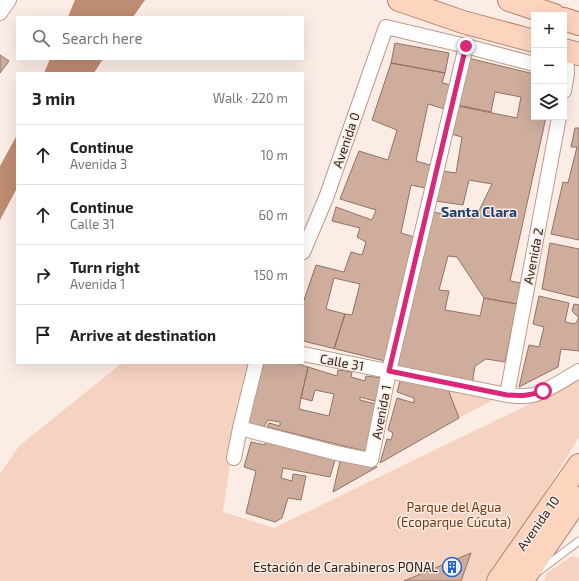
<!DOCTYPE html>
<html lang="en">
<head>
<meta charset="utf-8">
<style>
  :root { --surface:#fff; --page:#f2f2f2; --text:#222; --muted:#767676; --line:#e0e0e0 }
  body { margin:0; font-family:"Exo 2",sans-serif; background:var(--page); color:var(--text) }
  .controls { position:absolute; right:12px; top:12px; display:grid; overflow:hidden; border-radius:0px; box-shadow:0 4px 16px #0002 }
  .controls button { width:36px; height:36px; display:grid; place-items:center; padding:0; border:0; border-bottom:1px solid var(--line); background:var(--surface); color:var(--text); font:20px sans-serif }
  .stop { position:absolute; width:12px; height:12px; margin:-9px; border:3px solid #db2777; border-radius:50%; background:#fff }
  .stop.end { background:#db2777; border-color:#fff; box-shadow:0 1px 4px #0008 }
  .list { margin:0; padding:0; list-style:none }
  h2 { display:flex; justify-content:space-between; align-items:center; height:52px; margin:0; padding:0 16px; font-size:17px }
  h2 small { font-size:13px; font-weight:400; color:var(--muted) }
  .list li { display:grid; grid-template-columns:26px 1fr auto; gap:12px; align-items:center; box-sizing:border-box; height:60px; padding:0 16px; border-top:1px solid var(--line) }
  .list b { display:block; font-size:15px; white-space:nowrap }
  .list p { margin:0; font-size:13px; white-space:nowrap; color:var(--muted) }
  .list em { font-size:13px; font-style:normal; color:var(--muted) }
  .icon { flex:none; width:22px; height:22px; fill:none; stroke:currentColor; stroke-width:2; stroke-linecap:round; stroke-linejoin:round }
  .map { position:relative; flex:none; width:579px; height:581px; overflow:hidden }
  .search { position:absolute; background:var(--surface); box-shadow:0 4px 16px #0002; left:16px; top:16px; width:288px; height:44px; display:flex; align-items:center; gap:10px; box-sizing:border-box; padding:0 14px; border-radius:0px; color:var(--muted); font-size:15px }
  .panel { position:absolute; background:var(--surface); box-shadow:0 4px 16px #0002; left:16px; top:72px; width:288px; height:292px; border-radius:0px }
  .map>svg:first-child { display:block }
  .green { fill:#f6d3c1 }
  .water { fill:#be8c71 }
  .building { fill:#cead9c; stroke:#927363; fill-rule:evenodd }
  .lines { fill:none; stroke-linecap:round; stroke-linejoin:round }
  .service-casing { stroke:#bc9c8b; stroke-width:9 }
  .minor-casing { stroke:#bc9c8b; stroke-width:16 }
  .primary-casing { stroke:#b38268; stroke-width:24 }
  .service { stroke:#fff; stroke-width:7 }
  .minor { stroke:#fff; stroke-width:14 }
  .primary { stroke:#fdd4be; stroke-width:22 }
  .route { stroke:#db2777; stroke-width:5 }
  .labels { text-anchor:middle; dominant-baseline:central; stroke-width:3; stroke-linejoin:round; paint-order:stroke }
  .street-label { font-size:13px; fill:#2c1f19; stroke:#fbece5 }
  .park-label { font-size:13px; fill:#76370c; stroke:#fbece5 }
  .poi-label { font-size:13px; fill:#2c1f19; stroke:#fbece5; text-anchor:end }
  .neighbourhood-label { font-size:14px; font-weight:bold; fill:#1c3f74; stroke:#fbece5 }
</style>
</head>
<body>
<div class="map">
<svg width="579" height="581" viewBox="0 0 579 581">
  <rect width="100%" height="100%" fill="#fbece5"/>
  <!-- green -->
  <path class="green" d="M122 363H253L236 424 223 512 274 528 579 380V437L491 581H0V474L19 446Z
    M451 387 500 396 459 418 449 392Z
    M572 556 579 558V581H543L548 572Z"/>
  <!-- water -->
  <path class="water" d="M75 0H145L133 17H68Z
    M50 59H103L94 73H44Z
    M17 135V188L0 220V166Z"/>
  <!-- building -->
  <path class="building" d="M395 43 449 53 445 73 391 63Z
    M0 55 9 61 0 73Z
    M468 58 534 74V117H546L510 281 521 283 517 304 484 298 457 257 448 256 439 290 449 291 445 310 480 316 484 298 517 304 505 362 486 359 475 366 472 385 394 367 432 212 475 219 492 184 469 180 463 205 436 201 442 171 456 173 462 137 451 134 458 106 517 118 521 97 495 92 491 112 458 105Z
    M391 63 445 73 442 83 452 85 448 110 428 104 416 161 434 166 430 189 411 185 401 233 418 238 389 362 303 341V303L316 265 344 272 351 252 362 255 366 242 357 237 360 228 332 221 336 207 372 220 376 210 340 199 359 151 388 160 397 130 372 120ZM334 278 360 284 352 315 345 314 334 349 345 314 326 309Z
    M575 128H579V240L551 234 563 182 568 183 577 147H571Z
    M550 243 579 249V298L542 289Z
    M539 296 569 303 565 322 575 324 579 318 572 311 574 304 579 305V351L561 349 558 367 519 387 529 345 539 347 544 327 533 324Z
    M260 363H295L308 367 301 398 308 367 337 376 338 370 352 372 351 377 365 381 366 376 382 378 378 402 360 397V400L376 404 369 452 267 427 269 423 280 426V422L268 420 264 427 244 422ZM315 390 334 394 329 416 299 409 301 398 312 401Z
    M401 378 451 387 449 392 459 418 380 463 387 439 391 440 393 433 388 430 397 398 414 403V398L397 392Z
    M266 439 335 460 330 477 283 468 281 478 292 481 293 474 306 476 301 500 288 498 282 518 275 522 246 513 256 471 244 467 251 442 265 445Z
    M341 457 377 467 333 492Z
    M471 553 461 581H404Z"/>
  <g class="lines">
    <defs>
      <path id="service" d="M539 571 579 541"/>
      <path id="minor" d="M0 13 9 0
        M564 91 567 73 566 51
        M303 252 326 198 386 27 466 46 534 64
        M303 354 507 395C516 396 525 397 533 395 548 391 566 378 579 371
        M507 395 559 117
        M240 428 336 453 371 460 389 371 466 46
        M234 458 240 428 256 363"/>
      <path id="primary" d="M399 0 463 22 534 41
        M509 0 554 15
        M564 19 579 24
        M564 50 579 54
        M498 581 579 465
        M522 581 579 498"/>
    </defs>
    <!-- service casing -->
    <use href="#service" class="service-casing"/>
    <!-- minor casing -->
    <use href="#minor" class="minor-casing"/>
    <!-- primary casing -->
    <use href="#primary" class="primary-casing"/>
    <!-- service -->
    <use href="#service" class="service"/>
    <!-- minor -->
    <use href="#minor" class="minor"/>
    <!-- primary -->
    <use href="#primary" class="primary"/>
  </g>
  <g class="lines">
    <!-- route -->
    <path class="route" d="M466 46 389 371 507 395C521 396 530 396 543 391"/>
  </g>
  <!-- icons -->
  <defs>
    <symbol id="building-ring" viewBox="-11 -11 22 22"><circle r="9.5" fill="#fbece5" stroke="#1e67d2" stroke-width="1.5"/><path d="M-4-6H4V6H1V3H-1V6H-4ZM-2.5-4.3h1.7v1.8h-1.7ZM.8-4.3h1.7v1.8H.8ZM-2.5-1h1.7V.8h-1.7ZM.8-1h1.7V.8H.8Z" fill="#1e67d2"/></symbol>
  </defs>
  <g fill-rule="evenodd">
    <use href="#building-ring" x="441" y="556" width="22" height="22"/>
  </g>
  <g class="labels">
    <!-- street labels -->
    <g class="street-label">
      <text transform="translate(346 140) rotate(-71)">Avenida 0</text>
      <text transform="translate(533 256) rotate(-79)">Avenida 2</text>
      <text transform="translate(342 362) rotate(10)">Calle 31</text>
      <text transform="translate(381 412) rotate(-79)">Avenida 1</text>
      <text transform="translate(538 523) rotate(-55)">Avenida 10</text>
    </g>
    <!-- park labels -->
    <g class="park-label">
      <text x="454" y="507">Parque del Agua<tspan x="454" dy="15">(Ecoparque Cúcuta)</tspan></text>
    </g>
    <!-- poi labels -->
    <g class="poi-label">
      <text x="438" y="567">Estación de Carabineros PONAL</text>
    </g>
    <!-- neighbourhood labels -->
    <g class="neighbourhood-label">
      <text x="479" y="211">Santa Clara</text>
    </g>
  </g>
</svg>
<div class="controls">
<button>+</button>
<button>−</button>
<button><svg class="icon" aria-label="layers" viewBox="0 0 24 24"><path d="M12 4l9 5-9 5-9-5zM3 14l9 5 9-5"/></svg></button>
</div>
<div class="stop" style="left:543px;top:391px"></div>
<div class="stop end" style="left:466px;top:46px"></div>
<div class="search"><svg class="icon" aria-label="search" viewBox="0 0 24 24"><circle cx="10" cy="10" r="6"/><path d="M15 15l6 6"/></svg>Search here</div>
<section class="panel">
<h2>3 min<small>Walk · 220 m</small></h2>
<ul class="list">
<li><svg class="icon" aria-label="ahead" viewBox="0 0 24 24"><path d="M12 20V5M6 11l6-6 6 6"/></svg><div><b>Continue</b><p>Avenida 3</p></div><em>10 m</em></li>
<li><svg class="icon" aria-label="ahead" viewBox="0 0 24 24"><path d="M12 20V5M6 11l6-6 6 6"/></svg><div><b>Continue</b><p>Calle 31</p></div><em>60 m</em></li>
<li><svg class="icon" aria-label="right" viewBox="0 0 24 24"><path d="M7 20v-9h11M14 6l5 5-5 5"/></svg><div><b>Turn right</b><p>Avenida 1</p></div><em>150 m</em></li>
<li><svg class="icon" aria-label="arrive" viewBox="0 0 24 24"><path d="M6 21V4h12l-3 4 3 4H6"/></svg><div><b>Arrive at destination</b></div></li>
</ul>
</section>
</div>
</body>
</html>
